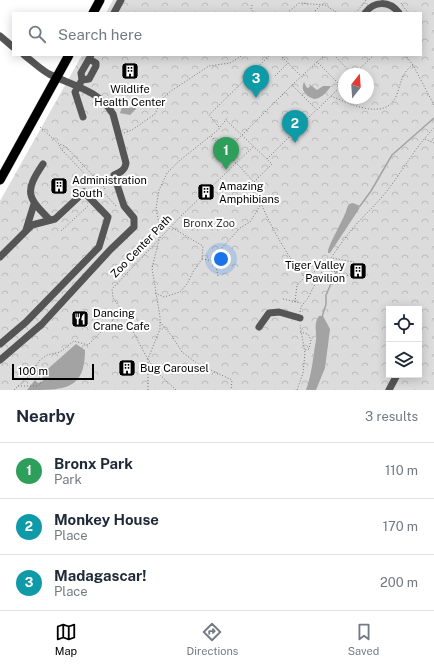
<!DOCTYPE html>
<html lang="en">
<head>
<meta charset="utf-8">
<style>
  :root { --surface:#fff; --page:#f2f2f3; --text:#1f2937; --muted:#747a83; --line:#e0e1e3; --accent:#000 }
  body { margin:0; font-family:"Public Sans",sans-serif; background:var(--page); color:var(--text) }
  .controls { position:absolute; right:12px; bottom:12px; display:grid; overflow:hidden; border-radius:0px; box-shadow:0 2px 10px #0003 }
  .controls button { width:36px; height:36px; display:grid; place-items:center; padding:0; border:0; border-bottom:1px solid var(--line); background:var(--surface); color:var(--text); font:20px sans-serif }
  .compass { position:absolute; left:338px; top:68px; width:36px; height:36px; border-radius:50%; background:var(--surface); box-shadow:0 2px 10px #0003; rotate:17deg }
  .scale { position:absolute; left:12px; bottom:10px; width:82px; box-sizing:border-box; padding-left:4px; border:2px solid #000; border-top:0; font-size:11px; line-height:14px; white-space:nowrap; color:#000; -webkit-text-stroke:3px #fff; paint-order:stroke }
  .you { position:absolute; left:221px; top:259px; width:14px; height:14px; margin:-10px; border:3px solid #fff; border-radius:50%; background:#1a73e8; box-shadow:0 0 0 6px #1a73e833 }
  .badge { display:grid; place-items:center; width:26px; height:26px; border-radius:50%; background:var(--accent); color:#fff; font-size:13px; font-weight:700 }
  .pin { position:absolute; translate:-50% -33px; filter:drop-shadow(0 1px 2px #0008) }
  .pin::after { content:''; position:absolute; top:21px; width:14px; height:12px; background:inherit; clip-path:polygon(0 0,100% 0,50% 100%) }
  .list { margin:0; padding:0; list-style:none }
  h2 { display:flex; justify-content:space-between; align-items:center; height:52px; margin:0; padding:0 16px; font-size:17px }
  h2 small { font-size:13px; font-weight:400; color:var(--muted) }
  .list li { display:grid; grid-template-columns:26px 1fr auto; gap:12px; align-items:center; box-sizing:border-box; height:56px; padding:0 16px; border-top:1px solid var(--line) }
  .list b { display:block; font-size:15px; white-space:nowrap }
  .list p { margin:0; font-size:13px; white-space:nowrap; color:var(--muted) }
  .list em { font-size:13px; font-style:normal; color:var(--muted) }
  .icon { flex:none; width:22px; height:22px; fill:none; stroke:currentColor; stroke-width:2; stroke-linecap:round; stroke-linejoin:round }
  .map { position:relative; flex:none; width:434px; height:390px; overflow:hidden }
  .search { position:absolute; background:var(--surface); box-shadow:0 2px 10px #0003; left:12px; right:12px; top:12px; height:44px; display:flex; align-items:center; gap:10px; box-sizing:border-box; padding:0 14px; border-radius:0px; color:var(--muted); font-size:15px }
  .sheet { height:220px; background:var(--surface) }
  nav { display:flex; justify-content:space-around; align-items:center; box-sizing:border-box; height:56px; border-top:1px solid var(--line); background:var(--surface); font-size:11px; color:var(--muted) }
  nav a { display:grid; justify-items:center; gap:2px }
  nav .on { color:var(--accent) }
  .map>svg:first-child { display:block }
  .park { fill:url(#park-crowns); fill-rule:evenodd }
  .water { fill:#a3a3a3 }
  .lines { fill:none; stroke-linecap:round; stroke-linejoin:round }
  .stream { stroke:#a3a3a3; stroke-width:1.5 }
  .major-casing { stroke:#dbdbdb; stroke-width:10 }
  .path { stroke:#777; stroke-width:1; stroke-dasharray:1 2; stroke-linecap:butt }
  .minor { stroke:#555; stroke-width:7 }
  .major { stroke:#000; stroke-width:9 }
  .labels { text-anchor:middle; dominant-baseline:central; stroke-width:4; stroke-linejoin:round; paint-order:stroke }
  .poi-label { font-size:11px; fill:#000; stroke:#fff; text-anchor:start }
  .park-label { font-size:11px; fill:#333; stroke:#fff }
  .street-label { font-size:11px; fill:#000; stroke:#fff }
</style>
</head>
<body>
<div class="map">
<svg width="434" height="390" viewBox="0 0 434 390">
  <defs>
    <pattern id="park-crowns" width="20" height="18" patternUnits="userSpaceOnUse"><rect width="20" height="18" fill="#dcdcdc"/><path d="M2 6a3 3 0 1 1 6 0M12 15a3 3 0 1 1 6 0" fill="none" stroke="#bbb"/></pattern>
  </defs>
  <rect width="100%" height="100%" fill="#fff"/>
  <!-- park -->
  <path class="park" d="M113 0H434V390H0V201L82 55H421V13H106ZM344 74H368V98H344ZM389 309H419V375H389Z"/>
  <!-- water -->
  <path class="water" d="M304 82 307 88 310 87 309 84 317 90 323 86H331C327 92 322 98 314 99 306 96 300 90 304 82Z
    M122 107 129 108 135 107 136 109 130 115 120 113Z
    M353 203 360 206 359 209 330 253H328C327 246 345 218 347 208L349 204Z
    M319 316H323L330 329 325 368 316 390H306C312 374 313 357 316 340 317 332 313 324 319 316Z
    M76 344 85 350C85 390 65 390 27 390L35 380 38 383 43 381 42 374Z"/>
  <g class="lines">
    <!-- stream -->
    <path class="stream" d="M360 206 371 191 392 155 434 118
      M322 317 326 304V295L339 266"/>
    <defs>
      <path id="major" d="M93 13 100 0
        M0 180 69 55"/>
    </defs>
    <!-- major casing -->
    <use href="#major" class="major-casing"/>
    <!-- path -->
    <path class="path" d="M401 3 408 13
      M252 5 251 9 254 13
      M287 13 299 3 325 5 338 13
      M313 13 321 5
      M356 13 366 0
      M189 55H210
      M280 55 301 76
      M325 55 317 62 341 86 344 83
      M334 55 352 74
      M405 55 413 65 434 105
      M317 62 292 85 317 110 341 86
      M354 74 374 55
      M275 76 288 63
      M331 96C348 103 387 123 397 94 401 83 402 72 413 65
      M40 127 59 144 65 146 105 188 98 196
      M219 127 209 115 270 55
      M124 133 132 130 155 114 162 99 171 91 209 66 230 63 243 55
      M211 136 254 182 272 164 226 120
      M425 139 434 143
      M59 145 61 149 101 191
      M225 152 292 85
      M267 159 316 110
      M254 183C261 210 286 256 305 277
      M103 192 117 207
      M61 231 88 206
      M202 259 214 261
      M325 270 338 272 344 277C350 276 355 270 356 264L354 262 332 258
      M218 276 215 261 220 250 240 228 250 222 261 204
      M155 293 164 297 180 292 187 284 194 270 202 259 203 246 171 227
      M283 299 301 303
      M295 302 297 285 305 277 327 265
      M300 312C301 303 307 302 310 294 321 271 337 248 353 228 364 215 376 205 386 192 403 171 415 147 434 128
      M160 322 172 336 182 352 198 364 232 380 231 390
      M300 332 308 334 311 340 309 349 305 350
      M18 386H38L41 383 36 365
      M14 390 29 376 40 360 47 355 60 352 74 341 88 345 122 311
      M148 390V359L160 329V317L152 268 159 240V223L156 209 159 190 167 173 179 161 218 130 228 117
      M176 390 155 370 146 356 121 309 113 298 112 289 180 217 254 146
      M297 390 303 373 305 353 300 325"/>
    <!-- minor -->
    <path class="minor" d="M114 13 121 0
      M365 13C374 1 389 0 399 13
      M0 36 13 47
      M82 80 81 73 89 59
      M83 117 75 92 82 80 89 79 96 66V63L89 59 91 55
      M43 164C24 192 27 197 50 220
      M26 230 34 204
      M0 257 32 225 55 219 84 192 108 217 99 247 26 322 0 344
      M259 327 269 313 279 312 300 318
      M0 360 42 324 110 250 134 227V218L124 206 114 175C121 172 125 170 126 163L113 114C99 90 71 85 49 74 40 69 32 61 24 55
      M389 390 397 375"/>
    <!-- major -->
    <use href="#major" class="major"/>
  </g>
  <!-- icons -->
  <defs>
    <symbol id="building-square" viewBox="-11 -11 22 22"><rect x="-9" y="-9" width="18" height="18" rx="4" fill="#000" stroke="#fff"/><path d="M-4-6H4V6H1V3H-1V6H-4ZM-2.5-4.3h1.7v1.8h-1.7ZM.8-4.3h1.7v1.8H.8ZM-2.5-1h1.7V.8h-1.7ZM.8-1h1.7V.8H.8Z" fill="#fff"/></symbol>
    <symbol id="restaurant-square" viewBox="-11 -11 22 22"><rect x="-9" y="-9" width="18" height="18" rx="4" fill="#000" stroke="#fff"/><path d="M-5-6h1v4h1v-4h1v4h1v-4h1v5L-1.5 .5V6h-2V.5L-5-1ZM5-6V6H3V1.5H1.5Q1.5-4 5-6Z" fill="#fff"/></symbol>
  </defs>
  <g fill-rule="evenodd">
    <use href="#building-square" x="120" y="61" width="20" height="20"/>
    <use href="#building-square" x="49" y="176" width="20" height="20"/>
    <use href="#building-square" x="196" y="182" width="20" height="20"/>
    <use href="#building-square" x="348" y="261" width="20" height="20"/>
    <use href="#restaurant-square" x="70" y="309" width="20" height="20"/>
    <use href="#building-square" x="117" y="358" width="20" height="20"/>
  </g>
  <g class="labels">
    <!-- poi labels -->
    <g class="poi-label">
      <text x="130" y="89" text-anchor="middle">Wildlife<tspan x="130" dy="13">Health Center</tspan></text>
      <text x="72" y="180">Administration<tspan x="72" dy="13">South</tspan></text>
      <text x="219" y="186">Amazing<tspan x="219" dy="13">Amphibians</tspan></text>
      <text x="345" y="265" text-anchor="end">Tiger Valley<tspan x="345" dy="13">Pavilion</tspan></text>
      <text x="93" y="313">Dancing<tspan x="93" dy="13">Crane Cafe</tspan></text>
      <text x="140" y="368">Bug Carousel</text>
    </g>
    <!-- park labels -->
    <g class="park-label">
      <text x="209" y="223">Bronx Zoo</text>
    </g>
    <!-- street labels -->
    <g class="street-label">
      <text transform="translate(141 246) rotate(-46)">Zoo Center Path</text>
    </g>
  </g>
</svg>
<div class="controls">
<button><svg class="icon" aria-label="locate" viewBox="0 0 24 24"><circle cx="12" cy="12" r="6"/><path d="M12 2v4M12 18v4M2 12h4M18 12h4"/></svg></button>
<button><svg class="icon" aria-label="layers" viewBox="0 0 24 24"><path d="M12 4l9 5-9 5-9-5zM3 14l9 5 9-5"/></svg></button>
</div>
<svg class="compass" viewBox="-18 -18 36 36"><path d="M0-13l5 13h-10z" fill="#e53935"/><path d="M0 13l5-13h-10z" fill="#747a83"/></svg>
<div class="scale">100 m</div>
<div class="you"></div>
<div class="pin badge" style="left:226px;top:170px;background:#2e9e5b">1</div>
<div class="pin badge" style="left:295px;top:143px;background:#0f9aa8">2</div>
<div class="pin badge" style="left:256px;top:98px;background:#0f9aa8">3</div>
<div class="search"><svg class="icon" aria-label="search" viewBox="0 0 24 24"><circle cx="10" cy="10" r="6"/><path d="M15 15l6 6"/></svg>Search here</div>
</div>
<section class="sheet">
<h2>Nearby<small>3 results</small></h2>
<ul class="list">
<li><span class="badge" style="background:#2e9e5b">1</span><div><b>Bronx Park</b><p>Park</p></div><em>110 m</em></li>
<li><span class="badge" style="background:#0f9aa8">2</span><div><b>Monkey House</b><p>Place</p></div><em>170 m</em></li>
<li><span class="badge" style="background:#0f9aa8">3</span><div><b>Madagascar!</b><p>Place</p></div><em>200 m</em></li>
</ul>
</section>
<nav>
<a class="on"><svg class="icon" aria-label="map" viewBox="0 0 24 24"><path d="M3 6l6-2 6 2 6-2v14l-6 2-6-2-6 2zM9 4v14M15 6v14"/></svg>Map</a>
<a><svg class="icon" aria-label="directions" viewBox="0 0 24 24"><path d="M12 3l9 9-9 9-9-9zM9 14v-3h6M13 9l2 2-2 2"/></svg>Directions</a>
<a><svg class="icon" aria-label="saved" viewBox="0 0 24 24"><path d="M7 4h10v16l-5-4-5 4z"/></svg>Saved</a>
</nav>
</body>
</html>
